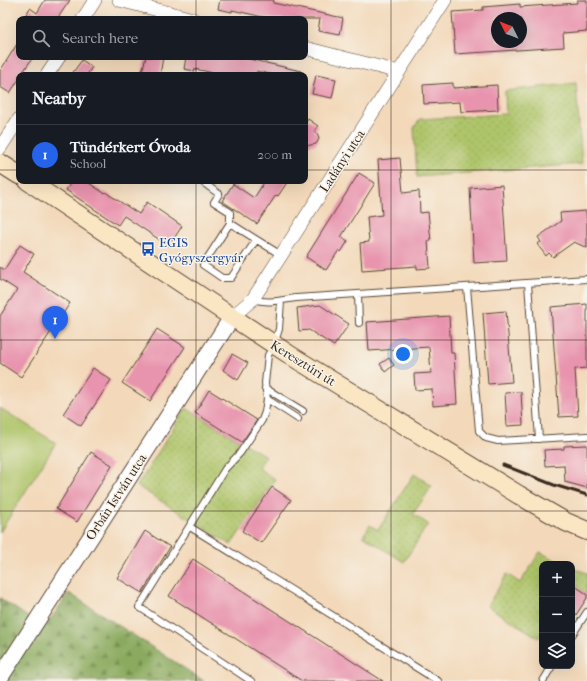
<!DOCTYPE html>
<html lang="en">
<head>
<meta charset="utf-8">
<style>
  :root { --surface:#171b24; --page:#20242c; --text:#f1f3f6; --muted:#9ea1a6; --line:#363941; --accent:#2563eb }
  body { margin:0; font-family:"IM FELL French Canon",serif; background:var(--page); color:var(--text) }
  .controls { position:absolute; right:12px; bottom:12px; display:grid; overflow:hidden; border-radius:8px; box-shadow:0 4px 16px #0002 }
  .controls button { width:36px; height:36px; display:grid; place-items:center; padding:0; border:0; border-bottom:1px solid var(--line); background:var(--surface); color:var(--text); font:20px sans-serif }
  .compass { position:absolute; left:491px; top:12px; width:36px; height:36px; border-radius:50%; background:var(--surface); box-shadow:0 4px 16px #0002; rotate:312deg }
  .you { position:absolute; left:403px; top:354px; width:14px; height:14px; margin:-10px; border:3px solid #fff; border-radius:50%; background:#1a73e8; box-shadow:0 0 0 6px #1a73e833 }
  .badge { display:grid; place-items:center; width:26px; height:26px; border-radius:50%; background:var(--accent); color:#fff; font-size:13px; font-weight:700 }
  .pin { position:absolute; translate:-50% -33px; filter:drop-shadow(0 1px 2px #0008) }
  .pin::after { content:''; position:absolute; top:21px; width:14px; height:12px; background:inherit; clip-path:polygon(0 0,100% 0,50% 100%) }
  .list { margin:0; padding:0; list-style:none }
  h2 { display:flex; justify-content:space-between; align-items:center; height:52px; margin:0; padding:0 16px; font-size:17px }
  h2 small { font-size:13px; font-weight:400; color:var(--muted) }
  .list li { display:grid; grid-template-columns:26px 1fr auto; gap:12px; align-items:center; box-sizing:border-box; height:60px; padding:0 16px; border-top:1px solid var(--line) }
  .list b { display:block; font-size:15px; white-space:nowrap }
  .list p { margin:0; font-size:13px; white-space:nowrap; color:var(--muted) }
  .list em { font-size:13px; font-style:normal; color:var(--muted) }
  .icon { flex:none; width:22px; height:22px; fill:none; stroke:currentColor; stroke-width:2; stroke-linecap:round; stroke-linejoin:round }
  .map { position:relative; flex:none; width:587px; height:681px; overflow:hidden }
  .search { position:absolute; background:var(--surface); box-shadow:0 4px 16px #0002; left:16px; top:16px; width:292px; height:44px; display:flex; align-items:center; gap:10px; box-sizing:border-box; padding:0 14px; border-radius:8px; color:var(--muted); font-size:15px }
  .panel { position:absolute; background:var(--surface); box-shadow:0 4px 16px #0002; left:16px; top:72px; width:292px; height:112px; border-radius:8px }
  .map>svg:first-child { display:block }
  .grass { fill:url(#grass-dots); stroke:#757844 }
  .forest { fill:url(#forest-firs); stroke:#636a3e }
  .garden { fill:#afc56a; stroke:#757844 }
  .building { fill:#e894ae; fill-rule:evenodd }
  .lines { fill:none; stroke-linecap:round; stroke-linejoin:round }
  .service-casing { stroke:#574435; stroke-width:8 }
  .minor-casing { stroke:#574435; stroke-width:14 }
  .tertiary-casing { stroke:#574435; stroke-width:18 }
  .secondary-casing { stroke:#574435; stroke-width:20 }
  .service { stroke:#fff; stroke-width:6 }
  .minor { stroke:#fff; stroke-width:13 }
  .tertiary { stroke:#fff; stroke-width:16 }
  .secondary { stroke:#fbe6c4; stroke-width:18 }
  .rail { stroke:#3b2a1e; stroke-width:3 }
  .grid { fill:none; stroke:#3b2a1e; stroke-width:1; stroke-opacity:0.55 }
  .labels { text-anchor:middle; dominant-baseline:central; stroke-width:3; stroke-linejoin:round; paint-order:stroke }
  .street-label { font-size:13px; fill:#3b2a1e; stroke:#f7f3e8 }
  .transit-label { font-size:13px; fill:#164399; stroke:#f7f3e8; text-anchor:start }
</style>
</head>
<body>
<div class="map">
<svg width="587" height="681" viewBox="0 0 587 681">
  <defs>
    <pattern id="grass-dots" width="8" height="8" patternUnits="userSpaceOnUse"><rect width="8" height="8" fill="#afc56a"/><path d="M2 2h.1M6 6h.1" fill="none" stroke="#97a95b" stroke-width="1.8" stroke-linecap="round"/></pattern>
    <pattern id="forest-firs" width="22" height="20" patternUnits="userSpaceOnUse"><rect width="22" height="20" fill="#8baa5e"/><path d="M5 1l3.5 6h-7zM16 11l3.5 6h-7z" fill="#738b4d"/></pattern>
  </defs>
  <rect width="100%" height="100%" fill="#f7f3e8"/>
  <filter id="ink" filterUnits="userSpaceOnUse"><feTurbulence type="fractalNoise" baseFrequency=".025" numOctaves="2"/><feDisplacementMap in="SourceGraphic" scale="8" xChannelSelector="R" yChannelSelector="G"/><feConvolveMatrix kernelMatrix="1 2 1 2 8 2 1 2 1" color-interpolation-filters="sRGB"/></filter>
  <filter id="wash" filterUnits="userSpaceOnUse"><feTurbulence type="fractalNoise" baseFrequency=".012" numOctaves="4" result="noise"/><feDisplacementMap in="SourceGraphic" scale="16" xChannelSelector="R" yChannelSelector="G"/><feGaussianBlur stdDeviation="0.9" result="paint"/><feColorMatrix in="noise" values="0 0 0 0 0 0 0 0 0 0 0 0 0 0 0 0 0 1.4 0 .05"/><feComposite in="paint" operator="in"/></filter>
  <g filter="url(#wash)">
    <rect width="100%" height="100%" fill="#f3d9ba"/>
    <!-- grass -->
    <path class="grass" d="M576 83 582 164 417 177 414 128 420 119 506 114 505 91Z
      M186 408 243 443 266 456 258 468 275 479 231 545 137 486Z
      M414 474 432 486 413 514 428 524 404 562 363 536 370 525 378 530Z
      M540 552 563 564H542V633L539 638 487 606 507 574 520 583Z
      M572 568 587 573V594L572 585Z"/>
    <!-- forest -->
    <path class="forest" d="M69 593 204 681H0V598L44 628Z"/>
    <!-- garden -->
    <path class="garden" d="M0 408 56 443 0 532Z"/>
    <g id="blocks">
      <!-- building -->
      <path class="building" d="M45 0H70L57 19H23L30 8 37 13Z
        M220 0H274L273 3 343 18 340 35 318 31 320 19H272L232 10V12L218 9Z
        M577 0H587V31L563 33 564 47 455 54 452 12 483 10V7L520 4V7L577 3ZM497 18H521V42H497Z
        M19 41V57H33L21 75H19V79L10 93 0 87V71Z
        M146 57H163L160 75H141Z
        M186 57H240L301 71V75H275L257 71 256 75H223L195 69V71L184 69Z
        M82 60 92 67 87 75H71Z
        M316 75 336 79 332 98 312 94Z
        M453 83V88L497 85 498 110 461 112 460 102 424 104 423 85Z
        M308 119 318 126 314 131 317 133 319 139 316 144 305 146V124Z
        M400 158 403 193 419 191 420 213 428 212 431 241H428L430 268 417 269V266L362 270 360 243 369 242 367 217 382 215 378 160Z
        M359 173 375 183 341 237 348 241 341 252 339 250 326 270 306 257Z
        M72 181H86L104 193 105 192 139 214 147 202 182 226 169 246 124 216 118 225 94 209 66 190Z
        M265 181H288L278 196 276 195 274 198 257 224 222 201 233 184 254 198Z
        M502 185 507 261 474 263 470 188Z
        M586 211 587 222V248L574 242 553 257 549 253 546 256 537 244 541 242 538 237 561 221 560 213Z
        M20 245 34 254 23 272 70 303 21 377 0 363V316L17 290 0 279V267L4 270Z
        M587 304V368L575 369 578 416 559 417 551 307Z
        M320 305 349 324 334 346 309 330 299 331 297 308Z
        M506 311 512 382 488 384 483 313Z
        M449 316 451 353H454L457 404 433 406 432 389 415 390 414 374 431 373 429 347 369 351 367 322Z
        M157 329 185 347 150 401 122 383Z
        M232 354 248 363 238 380 223 370Z
        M389 358 394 365 385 372 380 364Z
        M93 368 111 380 81 426 63 414Z
        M209 390 257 420 242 442 195 413Z
        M521 392 523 425 507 426 505 393Z
        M587 445V488L565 482 564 465 545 466 544 450 564 449V446Z
        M91 452 112 465 77 522 56 509Z
        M272 487 291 500 261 543 242 531Z
        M145 531 170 547 142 593 117 578Z
        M193 559 383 681H302L169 596Z
        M572 584 587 594V598L572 621Z"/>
    </g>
  </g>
  <g filter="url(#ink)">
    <use href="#blocks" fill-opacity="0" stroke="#574435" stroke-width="1"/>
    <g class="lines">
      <defs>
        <path id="service" d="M201 181 219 194 214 202 230 212V223
          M256 240 231 278H222L203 265 230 223 281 255
          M528 283 539 439
          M467 287 479 431 486 438 498 441 587 436
          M358 294 359 323
          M253 299C268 304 281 300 296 298L587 279
          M265 388 303 411
          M267 399 298 419
          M190 527 438 681
          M572 635 587 612
          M251 681 139 607 225 469 240 453 262 420 265 412 267 399 265 383 268 355 274 345 279 329 281 301
          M543 681 552 666"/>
        <path id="minor" d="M119 0 193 19
          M83 19 95 0
          M305 48 399 72
          M47 75 59 57
          M0 148 19 119
          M232 317 253 299 445 0"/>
        <path id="tertiary" d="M0 678 232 317"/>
        <path id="secondary" d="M0 163 19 175
          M28 181 223 311 293 357 519 495 566 522 587 531"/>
      </defs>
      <!-- service casing -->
      <use href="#service" class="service-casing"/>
      <!-- minor casing -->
      <use href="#minor" class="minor-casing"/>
      <!-- tertiary casing -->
      <use href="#tertiary" class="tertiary-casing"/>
      <!-- secondary casing -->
      <use href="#secondary" class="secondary-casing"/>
      <!-- service -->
      <use href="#service" class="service"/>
      <!-- minor -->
      <use href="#minor" class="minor"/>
      <!-- tertiary -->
      <use href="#tertiary" class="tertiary"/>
      <!-- secondary -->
      <use href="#secondary" class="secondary"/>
      <!-- rail -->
      <path class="rail" d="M503 465 554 485 587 495"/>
    </g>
  </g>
  <!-- grid -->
  <path class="grid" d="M196 0V19M391 0V681M196 57V75M0 170H19M305 170H587M196 181V681M0 340H587M0 511H587"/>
  <!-- icons -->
  <defs>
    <symbol id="bus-bare" viewBox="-9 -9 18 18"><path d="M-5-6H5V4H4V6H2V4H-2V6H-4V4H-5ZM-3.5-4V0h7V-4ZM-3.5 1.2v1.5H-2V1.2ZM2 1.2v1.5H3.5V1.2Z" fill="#1a4fb4" stroke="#f7f3e8" stroke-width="2.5" paint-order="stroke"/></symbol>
  </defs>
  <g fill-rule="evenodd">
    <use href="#bus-bare" x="138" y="239" width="20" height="20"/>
  </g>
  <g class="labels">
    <!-- street labels -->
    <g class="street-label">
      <text transform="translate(342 161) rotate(-57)">Ladányi utca</text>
      <text transform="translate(303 363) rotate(32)">Keresztúri út</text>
      <text transform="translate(116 497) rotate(-57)">Orbán István utca</text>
    </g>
    <!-- transit labels -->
    <g class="transit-label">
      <text x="159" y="242">EGIS<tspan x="159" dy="15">Gyógyszergyár</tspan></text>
    </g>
  </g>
</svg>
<div class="controls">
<button>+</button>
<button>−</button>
<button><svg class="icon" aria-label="layers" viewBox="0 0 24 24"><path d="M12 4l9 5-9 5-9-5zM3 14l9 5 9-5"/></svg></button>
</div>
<svg class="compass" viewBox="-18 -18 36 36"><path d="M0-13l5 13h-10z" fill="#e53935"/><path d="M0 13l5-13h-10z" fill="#9ea1a6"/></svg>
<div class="you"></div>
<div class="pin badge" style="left:55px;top:339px">1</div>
<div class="search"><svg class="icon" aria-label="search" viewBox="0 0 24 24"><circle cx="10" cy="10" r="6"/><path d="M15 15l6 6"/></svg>Search here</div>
<section class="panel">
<h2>Nearby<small></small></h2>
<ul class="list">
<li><span class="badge">1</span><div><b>Tündérkert Óvoda</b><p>School</p></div><em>200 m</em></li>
</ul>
</section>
</div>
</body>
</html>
